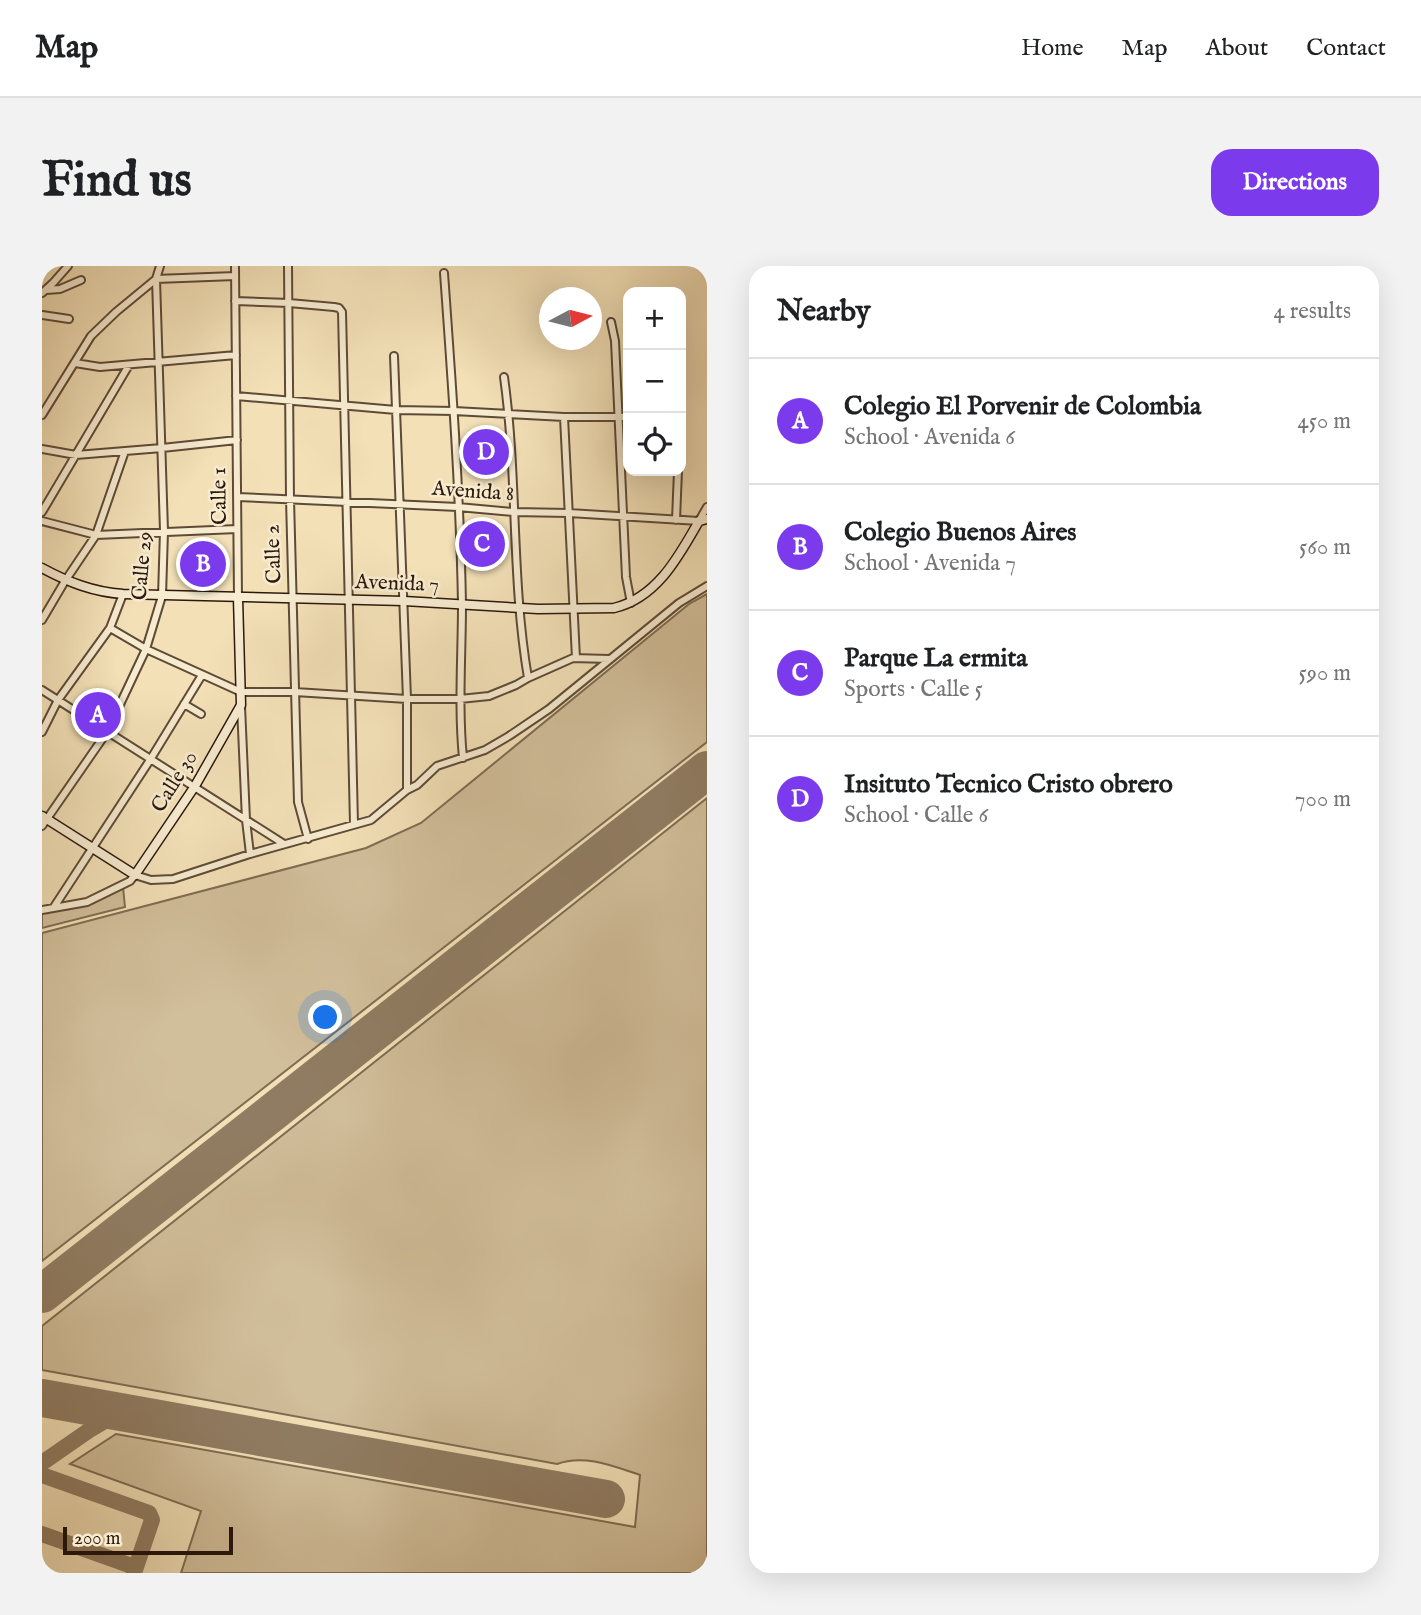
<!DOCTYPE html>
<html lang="en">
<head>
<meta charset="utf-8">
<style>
  :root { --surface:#fff; --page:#f2f2f2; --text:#202124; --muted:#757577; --line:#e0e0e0; --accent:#7c3aed }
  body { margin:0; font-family:"IM FELL English",serif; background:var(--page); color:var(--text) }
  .controls { position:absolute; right:21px; top:21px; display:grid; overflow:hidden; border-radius:14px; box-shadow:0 7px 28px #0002 }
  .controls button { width:63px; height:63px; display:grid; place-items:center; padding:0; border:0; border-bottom:2px solid var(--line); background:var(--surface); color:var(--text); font:35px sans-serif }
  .compass { position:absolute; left:497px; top:21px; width:63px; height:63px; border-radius:50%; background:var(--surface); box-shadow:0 7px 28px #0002; rotate:83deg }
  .scale { position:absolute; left:21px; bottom:18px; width:170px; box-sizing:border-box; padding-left:7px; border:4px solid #2c190c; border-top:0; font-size:19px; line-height:24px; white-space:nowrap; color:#2c190c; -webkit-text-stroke:5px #f7ebd0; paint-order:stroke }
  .you { position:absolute; left:284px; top:752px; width:24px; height:24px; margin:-18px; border:5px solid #fff; border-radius:50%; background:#1a73e8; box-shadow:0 0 0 10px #1a73e833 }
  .badge { display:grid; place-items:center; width:46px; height:46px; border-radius:50%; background:var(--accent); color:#fff; font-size:23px; font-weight:700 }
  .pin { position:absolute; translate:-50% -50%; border:4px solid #fff; box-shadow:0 2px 7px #0006 }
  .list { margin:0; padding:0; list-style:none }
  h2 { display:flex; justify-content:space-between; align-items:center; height:91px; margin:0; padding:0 28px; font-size:30px }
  h2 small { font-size:23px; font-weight:400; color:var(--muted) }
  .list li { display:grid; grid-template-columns:46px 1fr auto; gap:21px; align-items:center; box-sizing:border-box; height:126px; padding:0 28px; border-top:2px solid var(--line) }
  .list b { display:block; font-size:26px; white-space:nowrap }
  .list p { margin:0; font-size:23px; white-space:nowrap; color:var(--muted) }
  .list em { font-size:23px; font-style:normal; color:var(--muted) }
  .icon { flex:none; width:38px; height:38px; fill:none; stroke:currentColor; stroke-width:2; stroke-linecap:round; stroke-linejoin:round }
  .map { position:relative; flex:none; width:665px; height:1307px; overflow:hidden; border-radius:21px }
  header { display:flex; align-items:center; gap:42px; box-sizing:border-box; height:98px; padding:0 35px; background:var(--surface); border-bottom:2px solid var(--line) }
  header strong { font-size:33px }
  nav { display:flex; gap:38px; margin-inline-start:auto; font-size:24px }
  .intro { display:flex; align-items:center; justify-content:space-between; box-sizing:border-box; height:168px; padding:0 42px }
  h1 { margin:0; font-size:49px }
  .button { padding:18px 32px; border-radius:21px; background:var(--accent); color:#fff; font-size:24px; font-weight:700 }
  main { display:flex; gap:42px; padding:0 42px }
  aside { flex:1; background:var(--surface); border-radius:21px; box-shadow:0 7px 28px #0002 }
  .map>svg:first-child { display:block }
  .green { fill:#d1be9a; stroke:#7e6c53; stroke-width:2 }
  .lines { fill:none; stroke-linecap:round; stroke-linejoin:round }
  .taxiway { stroke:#907c62; stroke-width:16 }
  .runway { stroke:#907c62; stroke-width:38 }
  .street-casing { stroke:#5e4b37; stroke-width:10 }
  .secondary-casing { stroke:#2c190c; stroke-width:11 }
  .street { stroke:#f7ebd0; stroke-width:6 }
  .secondary { stroke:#f7ebd0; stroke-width:8 }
  .labels { text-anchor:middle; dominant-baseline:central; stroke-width:5; stroke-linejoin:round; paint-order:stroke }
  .street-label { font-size:21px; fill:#2c190c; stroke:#f7ebd0 }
</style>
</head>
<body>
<header>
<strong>Map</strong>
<nav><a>Home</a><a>Map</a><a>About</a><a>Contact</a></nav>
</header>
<div class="intro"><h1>Find us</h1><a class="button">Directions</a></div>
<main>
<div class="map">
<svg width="665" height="1307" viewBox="0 0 665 1307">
  <rect width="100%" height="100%" fill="#f3e0b7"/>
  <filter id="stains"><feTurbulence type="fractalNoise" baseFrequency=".00286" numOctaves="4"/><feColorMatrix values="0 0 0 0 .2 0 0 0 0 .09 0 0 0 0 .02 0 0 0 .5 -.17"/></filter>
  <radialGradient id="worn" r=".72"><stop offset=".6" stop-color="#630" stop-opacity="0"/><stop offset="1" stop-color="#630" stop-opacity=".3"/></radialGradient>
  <!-- green -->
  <path class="green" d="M452 261 451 294H428V262Z
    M665 328V476L0 995V667L324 582 379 557 647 338Z
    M665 532V1307H139L159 1245 28 1198 74 1168 593 1261 598 1209C571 1200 542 1188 515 1198L0 1104V1060Z
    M81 621 83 641 0 662V647L45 636Z"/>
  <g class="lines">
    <!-- taxiway -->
    <path class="taxiway" d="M46 1140 53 1151 49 1163
      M0 1197 49 1163 78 1146
      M0 1209 107 1247 110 1254 92 1307
      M0 1268 87 1299 91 1302 92 1306"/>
    <!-- runway -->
    <path class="runway" d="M0 1028 665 504
      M0 1132 564 1233"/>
    <defs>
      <path id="street" d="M193 0 196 332
        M246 0 248 233 256 536 266 573
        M402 7C410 117 418 227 420 338 420 389 416 441 421 492
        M4 24 18 23 39 14
        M0 27 11 17 26 0
        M193 35 247 37 292 41 297 42 300 46 312 558
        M0 49 27 53
        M569 56 573 75 584 311 589 337
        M352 90 365 433V524
        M33 97 58 101 194 89
        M462 111C476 211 469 312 486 412
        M194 130 354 144 412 145 522 151H586
        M0 149 49 70 74 46 114 13 118 0
        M522 151 534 392
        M0 183 34 189 120 182 195 174
        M195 231 416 241 471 246 527 247 657 255 665 241
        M0 246 87 99
        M634 254 636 205
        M0 255 54 269 195 263
        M0 354 23 315 54 269 83 185
        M68 362 104 383 199 426H253L365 433H418L447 430 474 419 486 412 531 392 567 393
        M0 424 242 578
        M142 438 159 448
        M199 440 204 554 208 588
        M0 466 16 434 68 362 81 328
        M0 560 65 466 104 383 120 330 122 265 114 13 193 10
        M12 641 108 494 160 409
        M0 644 45 636 88 615 93 609 109 614 131 613 208 588 329 554 365 524 375 519 395 500 443 484 467 470 507 443 637 337 665 320"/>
      <path id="secondary" d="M0 302C26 316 51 326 81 328L362 335 496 343 572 342C615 332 637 290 657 255L665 253
        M0 550 93 609 153 520 199 439 196 332"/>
    </defs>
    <!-- street casing -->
    <use href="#street" class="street-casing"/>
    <!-- secondary casing -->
    <use href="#secondary" class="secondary-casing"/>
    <!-- street -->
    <use href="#street" class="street"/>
    <!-- secondary -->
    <use href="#secondary" class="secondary"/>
  </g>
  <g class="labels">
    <!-- street labels -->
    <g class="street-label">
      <text transform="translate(431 226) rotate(4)">Avenida 8</text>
      <text transform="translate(178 230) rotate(-91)">Calle 1</text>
      <text transform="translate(232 288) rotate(-92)">Calle 2</text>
      <text transform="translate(101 300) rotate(-85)">Calle 29</text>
      <text transform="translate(355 318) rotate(2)">Avenida 7</text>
      <text transform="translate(133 516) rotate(-58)">Calle 30</text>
    </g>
  </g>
  <rect width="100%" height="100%" filter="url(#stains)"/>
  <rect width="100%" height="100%" fill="url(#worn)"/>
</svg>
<div class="controls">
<button>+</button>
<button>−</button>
<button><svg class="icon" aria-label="locate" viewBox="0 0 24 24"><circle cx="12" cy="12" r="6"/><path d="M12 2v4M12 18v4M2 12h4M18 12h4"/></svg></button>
</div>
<svg class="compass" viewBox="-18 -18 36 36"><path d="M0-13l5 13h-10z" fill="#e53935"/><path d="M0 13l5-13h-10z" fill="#757577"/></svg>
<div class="scale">200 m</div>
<div class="you"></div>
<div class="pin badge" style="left:56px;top:449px">A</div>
<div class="pin badge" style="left:161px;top:298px">B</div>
<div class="pin badge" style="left:440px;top:278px">C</div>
<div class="pin badge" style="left:444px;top:186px">D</div>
</div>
<aside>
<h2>Nearby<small>4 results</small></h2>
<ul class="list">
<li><span class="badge">A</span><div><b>Colegio El Porvenir de Colombia</b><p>School · Avenida 6</p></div><em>450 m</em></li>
<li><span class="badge">B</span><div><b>Colegio Buenos Aires</b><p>School · Avenida 7</p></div><em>560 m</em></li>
<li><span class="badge">C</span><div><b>Parque La ermita</b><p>Sports · Calle 5</p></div><em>590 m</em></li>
<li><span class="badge">D</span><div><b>Insituto Tecnico Cristo obrero</b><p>School · Calle 6</p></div><em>700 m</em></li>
</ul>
</aside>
</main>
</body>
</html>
